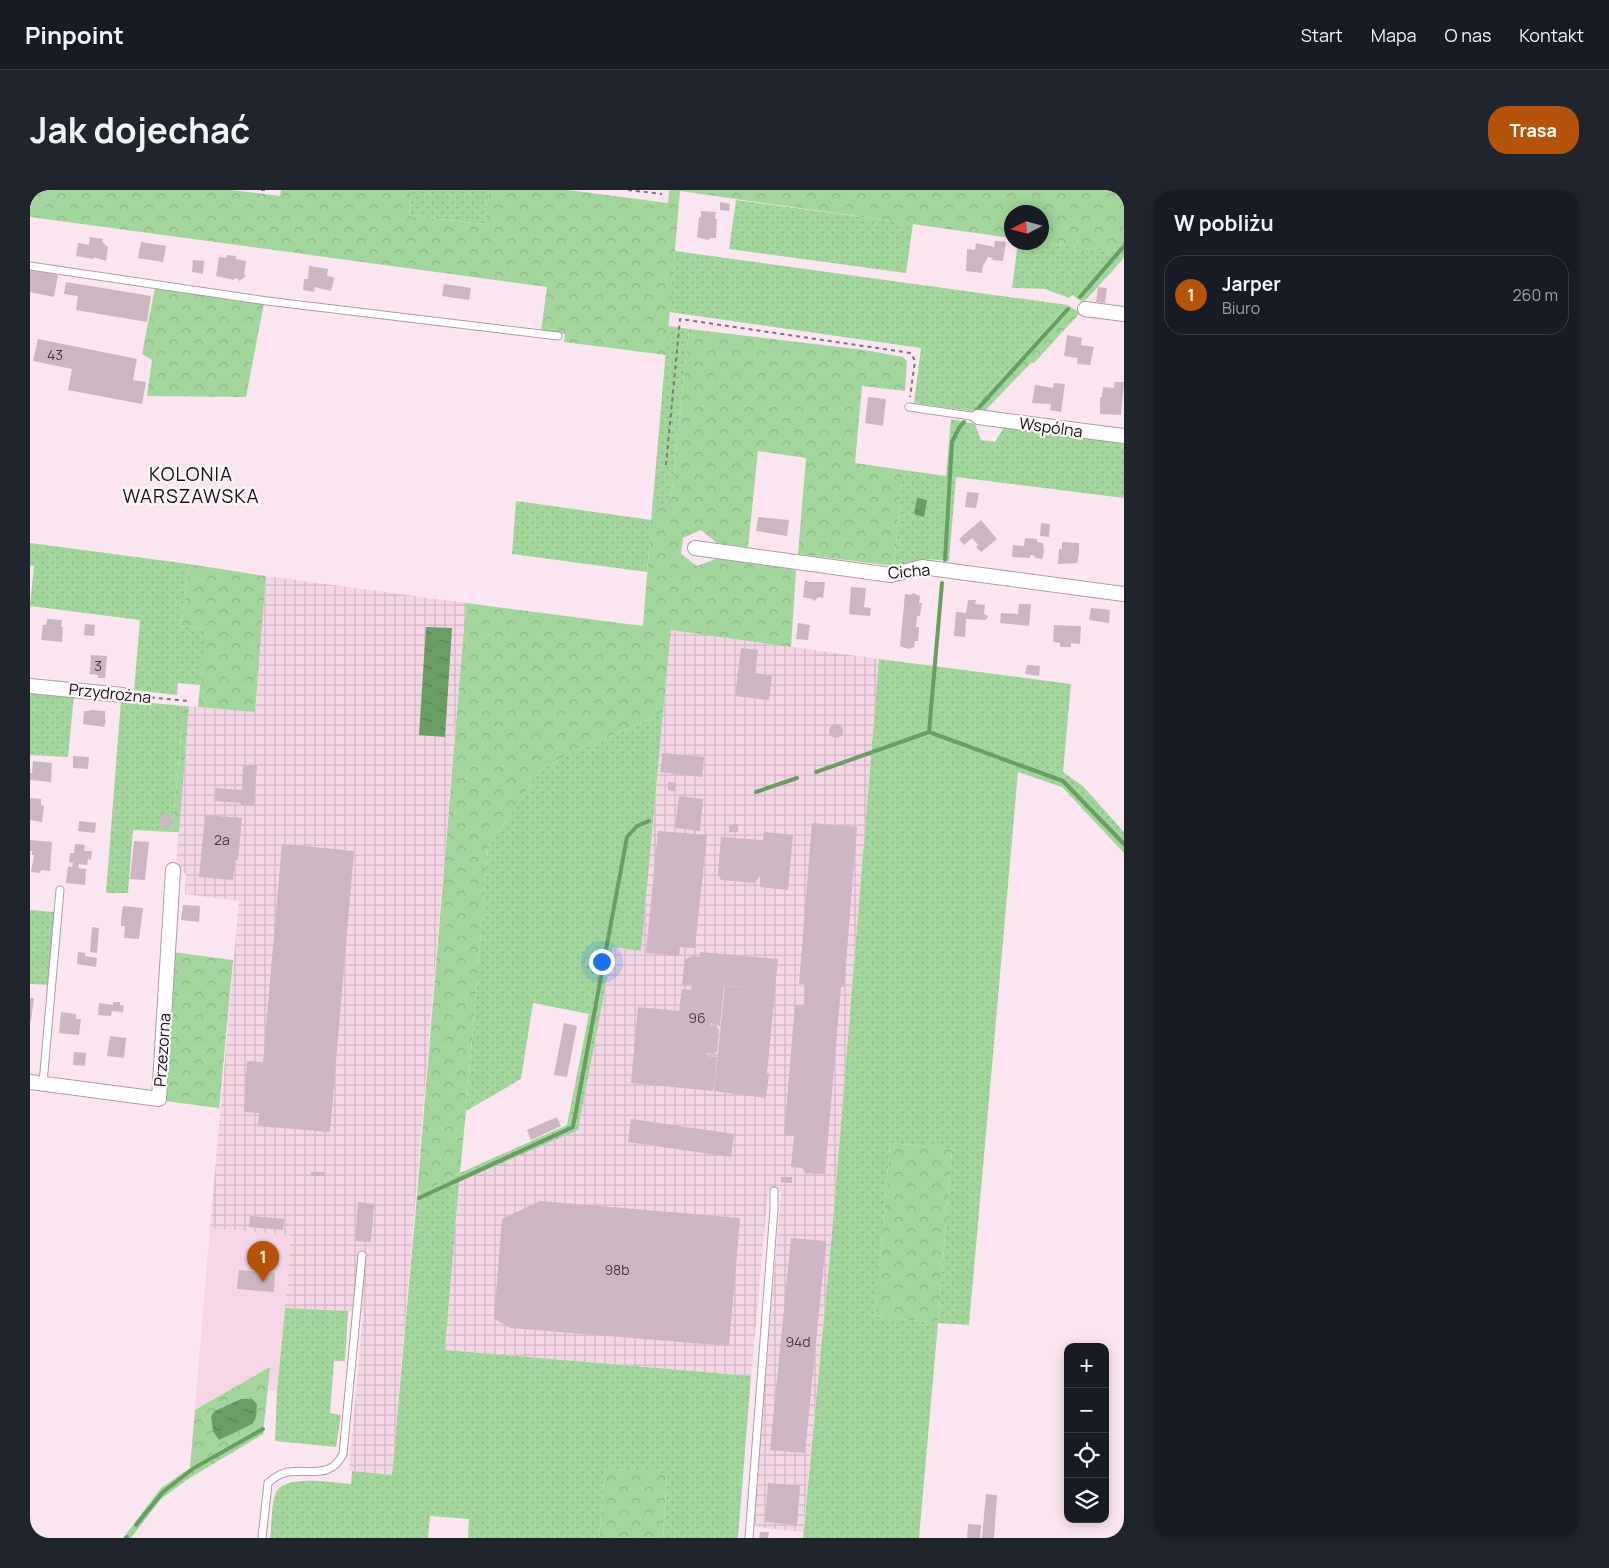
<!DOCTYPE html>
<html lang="pl">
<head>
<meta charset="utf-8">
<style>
  :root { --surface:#171b24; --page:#20242c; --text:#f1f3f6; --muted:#9ea1a6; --line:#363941; --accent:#b45309 }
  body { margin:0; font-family:Manrope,sans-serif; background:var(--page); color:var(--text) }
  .controls { position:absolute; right:15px; bottom:15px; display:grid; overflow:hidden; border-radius:10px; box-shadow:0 2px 12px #0003 }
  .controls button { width:45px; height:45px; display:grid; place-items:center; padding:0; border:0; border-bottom:1px solid var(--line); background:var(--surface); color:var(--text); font:25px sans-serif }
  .compass { position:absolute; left:974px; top:15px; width:45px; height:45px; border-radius:50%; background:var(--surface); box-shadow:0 2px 12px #0003; rotate:264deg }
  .you { position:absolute; left:571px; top:771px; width:18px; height:18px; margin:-12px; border:4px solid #fff; border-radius:50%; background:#1a73e8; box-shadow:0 0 0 8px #1a73e833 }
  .badge { display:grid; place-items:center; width:32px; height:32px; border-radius:50%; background:var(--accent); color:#fff; font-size:16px; font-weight:700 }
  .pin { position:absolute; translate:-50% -41px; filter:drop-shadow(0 1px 2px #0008) }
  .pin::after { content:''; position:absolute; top:26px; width:18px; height:15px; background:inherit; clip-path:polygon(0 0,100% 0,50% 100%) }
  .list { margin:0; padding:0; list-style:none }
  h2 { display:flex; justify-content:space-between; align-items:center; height:65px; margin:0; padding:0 20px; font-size:21px }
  h2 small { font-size:16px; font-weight:400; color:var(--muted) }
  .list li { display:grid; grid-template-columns:32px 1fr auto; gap:15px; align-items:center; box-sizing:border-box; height:80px; margin:0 10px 10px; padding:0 10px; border:1px solid var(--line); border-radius:20px }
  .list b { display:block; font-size:19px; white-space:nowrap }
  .list p { margin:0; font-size:16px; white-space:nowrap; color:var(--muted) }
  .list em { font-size:16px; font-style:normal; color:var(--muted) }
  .icon { flex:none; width:28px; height:28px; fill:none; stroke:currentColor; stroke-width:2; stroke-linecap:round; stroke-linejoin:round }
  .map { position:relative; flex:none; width:1094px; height:1348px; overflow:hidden; border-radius:20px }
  header { display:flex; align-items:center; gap:30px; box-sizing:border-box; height:70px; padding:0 25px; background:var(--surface); border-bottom:1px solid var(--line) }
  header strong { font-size:24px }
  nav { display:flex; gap:28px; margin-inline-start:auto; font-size:18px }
  .intro { display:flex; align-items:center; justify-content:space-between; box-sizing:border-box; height:120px; padding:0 30px }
  h1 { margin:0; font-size:35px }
  .button { padding:12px 22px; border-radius:20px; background:var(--accent); color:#fff; font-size:18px; font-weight:700 }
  main { display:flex; gap:30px; padding:0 30px }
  aside { flex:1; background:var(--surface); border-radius:20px; box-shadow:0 2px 12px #0003 }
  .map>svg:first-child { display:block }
  .built { fill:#f4d6e7 }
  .industrial { fill:url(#industrial-grid) }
  .grass { fill:url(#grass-dots); fill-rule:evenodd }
  .forest { fill:url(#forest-crowns) }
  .water { fill:url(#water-ripples) }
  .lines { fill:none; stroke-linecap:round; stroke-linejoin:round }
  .stream { stroke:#6a9d63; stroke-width:4 }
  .building { fill:#cbb6c2 }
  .lane-casing { stroke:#ae9aa5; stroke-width:9 }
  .street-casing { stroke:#ae9aa5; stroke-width:16 }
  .path { stroke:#7f7279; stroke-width:2; stroke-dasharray:4 4; stroke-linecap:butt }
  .lane { stroke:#fff; stroke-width:7 }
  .street { stroke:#fff; stroke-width:14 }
  .labels { text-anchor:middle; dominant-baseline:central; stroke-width:4.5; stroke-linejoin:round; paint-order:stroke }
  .number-label { font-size:14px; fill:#443a40 }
  .street-label { font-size:16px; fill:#171014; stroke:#fcf8fa }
  .quarter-label { font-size:19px; letter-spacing:1px; fill:#171014; stroke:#fcf8fa }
</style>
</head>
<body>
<header>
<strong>Pinpoint</strong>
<nav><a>Start</a><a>Mapa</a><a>O nas</a><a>Kontakt</a></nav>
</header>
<div class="intro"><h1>Jak dojechać</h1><a class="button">Trasa</a></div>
<main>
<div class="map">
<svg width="1094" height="1348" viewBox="0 0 1094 1348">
  <defs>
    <pattern id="industrial-grid" width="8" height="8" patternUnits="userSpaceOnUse" patternTransform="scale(1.25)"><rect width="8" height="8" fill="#f4d6e7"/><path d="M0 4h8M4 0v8" fill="none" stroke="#d0b7c5"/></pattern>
    <pattern id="grass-dots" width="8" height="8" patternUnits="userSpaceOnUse" patternTransform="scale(1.25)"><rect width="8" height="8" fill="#a3d69c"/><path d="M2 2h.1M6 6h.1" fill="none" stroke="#8cb786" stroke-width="1.8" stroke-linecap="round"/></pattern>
    <pattern id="forest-crowns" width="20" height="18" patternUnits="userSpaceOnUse" patternTransform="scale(1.25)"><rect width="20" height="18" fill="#a3d69c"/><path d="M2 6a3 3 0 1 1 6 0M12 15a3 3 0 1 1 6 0" fill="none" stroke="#8cb786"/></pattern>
    <pattern id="water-ripples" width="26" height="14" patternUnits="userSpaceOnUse" patternTransform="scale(1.25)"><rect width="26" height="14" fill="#6a9d63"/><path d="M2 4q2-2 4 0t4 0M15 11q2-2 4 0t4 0" fill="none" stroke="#567f50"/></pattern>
  </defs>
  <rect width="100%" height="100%" fill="#fbe5f1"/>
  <!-- built -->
  <path class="built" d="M180 1038 261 1045 247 1201 238 1200 234 1234 160 1278Z"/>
  <!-- industrial -->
  <path class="industrial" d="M236 386 436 413 362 1285 319 1281 333 1122 255 1118 261 1045 180 1038 209 711 155 704 156 684 146 681 150 615 159 516 225 522Z
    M641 440 849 469 802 1043 773 1342 726 1337 724 1327 751 1002 738 1000 721 1186 415 1160 429 991 548 940 583 757 611 760Z"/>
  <!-- grass -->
  <path class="grass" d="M382 0H459L456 34 379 26Z
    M706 10 883 34 876 83 699 59Z
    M1094 50V68L1053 113 1043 105 1039 108 1015 99 982 98 988 53 1012 52 1082 62Z
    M645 61 1038 115 940 221 884 213 891 158 639 122Z
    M638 136 659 139 641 309 622 321Z
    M921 229 945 234 951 250 965 252 975 236 1094 252V308L926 287 919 371 897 369 864 376 873 280 916 286Z
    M486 311 622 330 617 382 482 364Z
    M0 353 159 374 151 436 176 440 170 495 148 493 147 505 104 500 110 430 0 416 4 376 0 375Z
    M849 469 1041 494 1033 582 1053 596 1094 642V663L1032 597 988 582 939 1135 908 1133 889 1348H773L802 1043ZM860 953 922 959 908 1133 845 1126Z
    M0 501 44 505 38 567 0 565Z
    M91 510 154 516 142 642 103 640 98 703H76Z
    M633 524 611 761 583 757 548 940 429 992 415 1160 721 1186 708 1348H633L637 1284 575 1278 569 1348H438L439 1329 400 1326 398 1348H240C242 1336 241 1317 245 1305 252 1283 302 1293 321 1294L322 1281 362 1285 387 1005 430 983 537 935 559 824 503 813 491 889 436 921 458 657 511 580 547 560Z
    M0 720 24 722 18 795 0 794Z
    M255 1118 318 1121 315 1171H304L300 1223 311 1225 306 1257 245 1251 247 1201Z
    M234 1234 233 1244 158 1289 131 1309 101 1348H93L131 1298 160 1278Z"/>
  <!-- forest -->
  <path class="forest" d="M0 0H202L250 6 251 0H382L379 26 455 34 459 0H538L638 13 639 0H1094V50L1082 62 1012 52V22H982L981 48 650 1 636 165 534 152 535 144 511 141 517 97 0 27Z
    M125 98 234 113 216 207 117 206 122 170 112 164Z
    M1038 115 1050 123 1004 173H1001L953 223 940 221Z
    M659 139 835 160 873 167 877 171 875 201 832 196 825 273 873 280 864 376 768 364 776 268 728 261 718 357 687 353 671 340 653 348 651 364 667 376 688 368 766 380 761 457 641 440 633 524 547 560 511 580 458 657 436 921 430 983 387 1005 436 413 613 436 622 321 641 309Z
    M159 374 236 386 225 522 168 517 175 440 151 436Z
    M154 516H159L149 642H142Z
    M142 762 203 770 189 920 188 918 136 911Z
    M860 953 922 959 908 1133 845 1126Z
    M240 1177 234 1234 160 1278 165 1220Z
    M575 1278 637 1283 633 1348H569Z"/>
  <!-- water -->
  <path class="water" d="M889 308 897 310 894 327 886 325 884 323 887 309Z
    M396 437 422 438 415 547 389 545Z
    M211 1209H222L227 1214 226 1228 222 1234 189 1250 183 1241 181 1226 185 1221Z"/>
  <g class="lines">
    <!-- stream -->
    <path class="stream" d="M1050 107 1094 56
      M944 223 1038 119
      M915 370 922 252 929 238 934 232
      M899 542 912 393
      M786 582 899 542 1033 591 1094 654
      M726 602 767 588
      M389 1008 543 937 597 647 607 636 619 631
      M106 1335 133 1302 164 1278 233 1239
      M96 1348 97 1347"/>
  </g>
  <!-- building -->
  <path class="building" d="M690 12 700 14 699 21 690 20Z
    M671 21 686 22 685 29H687L686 48H680L678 50 667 47 669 27 671 28Z
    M60 47 73 49 72 52 78 57 76 71 64 67V69L46 66 48 53 59 55Z
    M965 51 976 52 973 71 962 70 963 68 958 67 953 76 952 83 936 81 937 59 945 60 946 53 964 57Z
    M111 52 136 56 133 72 108 68Z
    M197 65 206 66V69L216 71 214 84 216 86 209 91 208 89 204 88V90L186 86 189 67 196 68Z
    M163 70 174 71 173 84 162 82Z
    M279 76 298 79 297 86 303 87 304 89 301 101 285 97 284 102 273 100 274 89H278Z
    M0 80 28 85 24 107 0 102Z
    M36 92 121 106 117 132 46 120 48 106 34 104Z
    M414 94 441 98 439 110 412 106Z
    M1068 97 1077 98 1075 113 1066 112Z
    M1037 145 1052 148 1051 155 1064 157 1060 175 1047 174 1048 168 1034 166Z
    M8 149 107 169 103 190 116 192 112 214 38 200 42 179 3 171Z
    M1085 192H1094L1091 225 1070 224V207H1072L1073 197 1084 198Z
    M1024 193 1035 194 1031 222 1020 220 1021 214 1002 213 1005 195 1023 198Z
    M838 207 856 209 853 236 835 233Z
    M937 302 949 303 946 318 935 317Z
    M728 327 759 330 757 346 726 341Z
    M951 330 967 349 951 362 946 357 948 355 942 348 934 355 929 349Z
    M1011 333 1020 334 1019 347 1010 346Z
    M995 348 1007 349V352L1013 353 1014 362 1012 369 1005 368V366L1000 365V368L982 367 983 355 994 356Z
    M1032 352 1049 353V363L1047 373 1028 374 1029 359H1032Z
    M775 390 780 392H795L793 408 789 407 784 411 782 409 773 407Z
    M821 397 836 398 834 417 841 418 840 426 819 424Z
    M883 403 890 406 889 413H892L890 426H887L886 437H889L888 451H885L884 457 879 459 870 456 875 404 881 405Z
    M938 410H946L945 414 955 415 954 424 958 426 957 429 955 430 936 429 935 447 924 446 926 422 936 423Z
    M989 414H1001L999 436 970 433 971 423 988 424Z
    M1061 418 1080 420 1079 433 1059 430Z
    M17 429 32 430 31 437H33L32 452 11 450 13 435H16Z
    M768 433 780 435 778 450 766 449Z
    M55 434 65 435 64 446 54 445Z
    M1024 435 1051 436 1050 454 1041 453V457H1030V453L1023 452Z
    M711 458 728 460 725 483 742 486 739 510 705 506Z
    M61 465 77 466 75 488H68V485L60 484Z
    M997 475 1010 476 1009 486 995 484Z
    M60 520 75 521V529L76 531 74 537 53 534 54 521H60Z
    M799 541a7 7 0 1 1 14 0a7 7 0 1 1-14 0Z
    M633 563 674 567 672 587 630 582Z
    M43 566 59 567 58 579 43 578Z
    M3 571 22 573 21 592 0 590V583H2Z
    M213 575 227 576 224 616 210 615 211 613 185 611 186 598 212 600Z
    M638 592 646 593 645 601 638 600Z
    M649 606 673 609 670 641 645 638Z
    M0 608 11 609V615L14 616 12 632 0 630Z
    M130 624 142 625 141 638 129 637Z
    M175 625 212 628 208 670H205L203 690 169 687Z
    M49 631 66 633 65 643 48 641Z
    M782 633 827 637 814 797H811L795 984 776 983 772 978 761 977 764 946 754 945 765 815H774L775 794H769Z
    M708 634V642H699V635Z
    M628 641 677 645 665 758 650 757 649 766 616 763Z
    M734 642 763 645 758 700 730 697V685L725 693 691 690 688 684 691 647 733 650Z
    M0 650 22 652 20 681 11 680 10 683 1 682 4 665H2V661H0Z
    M104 651 119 652 115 690 100 689Z
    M45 654 55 655 54 661H62L61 670 58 669 57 675 49 674 48 678 56 679 55 695 36 693 38 676 42 677 43 673 39 672 40 663H44Z
    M252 654 324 661 300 942 228 936 229 923 214 922 217 871 233 872Z
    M153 715 170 716 169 732 151 730Z
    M93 716 113 718 109 749 94 748 95 736H91V729Z
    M62 737 69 738 67 763 60 762Z
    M48 762 55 763V766L67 768 66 777 47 774Z
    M670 762 748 769 737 883 739 884 736 908 684 901 695 796 713 797 690 795 694 796 690 835 680 833V836H686L689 840 687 861 683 864 677 863V866L687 867 683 901 601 893 608 817 649 821 652 799 661 800 662 795 652 794 655 769 663 766 670 767Z
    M0 808H4L1 831H0Z
    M83 812H90V815L94 816 93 822 82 821 81 826 68 825 69 813 83 815Z
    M31 822 46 824V829H51L49 845 29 843Z
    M534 833 547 836 537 887 524 885Z
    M80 846 96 848 94 868 77 866Z
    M44 862 56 863 55 876 43 875Z
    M527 927 531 936 501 950 497 940Z
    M601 929 704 944 701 967 598 952Z
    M281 982H295V986H281Z
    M751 987H762V993L751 992Z
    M510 1011 710 1028 699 1156 481 1138 464 1129 472 1029Z
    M328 1012 344 1014 341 1052 325 1051Z
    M220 1026 254 1029 253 1040 219 1037Z
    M761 1048 796 1051 775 1263 740 1260Z
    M209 1080 245 1083 244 1102 207 1099Z
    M738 1293 770 1296 767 1335 735 1332Z
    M956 1304 967 1305 964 1348H952Z
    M938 1334 951 1335 950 1348H937Z
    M730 1342H739L738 1348H729Z"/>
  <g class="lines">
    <defs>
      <path id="lane" d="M0 76 237 111 528 146
        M879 217 948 227
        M13 893 30 700
        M232 1348 238 1293C243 1289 247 1285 254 1283 277 1277 300 1291 313 1264L332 1065
        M719 1348 744 1019V1001"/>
      <path id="street" d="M1055 119 1094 124
        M948 227 1094 246
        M665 358 861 385 892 377 1094 404
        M0 496 93 505
        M0 892 129 909 143 680"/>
    </defs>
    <!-- lane casing -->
    <use href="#lane" class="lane-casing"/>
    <!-- street casing -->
    <use href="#street" class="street-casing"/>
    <!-- path -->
    <path class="path" d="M231 0H236
      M598 0 632 4
      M636 275 650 129 881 163 885 171 880 207
      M105 506 159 511"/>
    <!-- lane -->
    <use href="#lane" class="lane"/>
    <!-- street -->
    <use href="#street" class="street"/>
  </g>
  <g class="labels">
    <!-- number labels -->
    <g class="number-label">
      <text x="25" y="164">43</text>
      <text x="68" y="475">3</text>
      <text x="192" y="649">2a</text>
      <text x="667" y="827">96</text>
      <text x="587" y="1079">98b</text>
      <text x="768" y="1151">94d</text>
    </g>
    <!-- street labels -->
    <g class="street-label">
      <text transform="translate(1021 237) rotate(8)">Wspólna</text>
      <text transform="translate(879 381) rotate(-5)">Cicha</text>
      <text transform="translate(80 503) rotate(6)">Przydrożna</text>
      <text transform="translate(132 860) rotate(-86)">Przezorna</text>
    </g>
    <!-- quarter labels -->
    <g class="quarter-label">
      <text x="161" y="284">KOLONIA<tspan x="161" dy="22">WARSZAWSKA</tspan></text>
    </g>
  </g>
</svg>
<div class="controls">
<button>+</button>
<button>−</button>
<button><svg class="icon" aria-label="locate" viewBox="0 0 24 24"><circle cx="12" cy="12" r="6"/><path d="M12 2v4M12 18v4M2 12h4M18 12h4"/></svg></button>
<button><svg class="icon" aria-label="layers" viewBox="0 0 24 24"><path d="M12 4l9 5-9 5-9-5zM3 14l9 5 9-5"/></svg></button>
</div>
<svg class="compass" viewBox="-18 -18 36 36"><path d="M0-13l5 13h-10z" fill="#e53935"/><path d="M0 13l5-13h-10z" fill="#9ea1a6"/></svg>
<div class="you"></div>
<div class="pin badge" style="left:233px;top:1092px">1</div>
</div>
<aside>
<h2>W pobliżu<small></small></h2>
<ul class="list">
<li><span class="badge">1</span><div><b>Jarper</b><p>Biuro</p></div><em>260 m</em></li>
</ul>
</aside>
</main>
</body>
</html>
